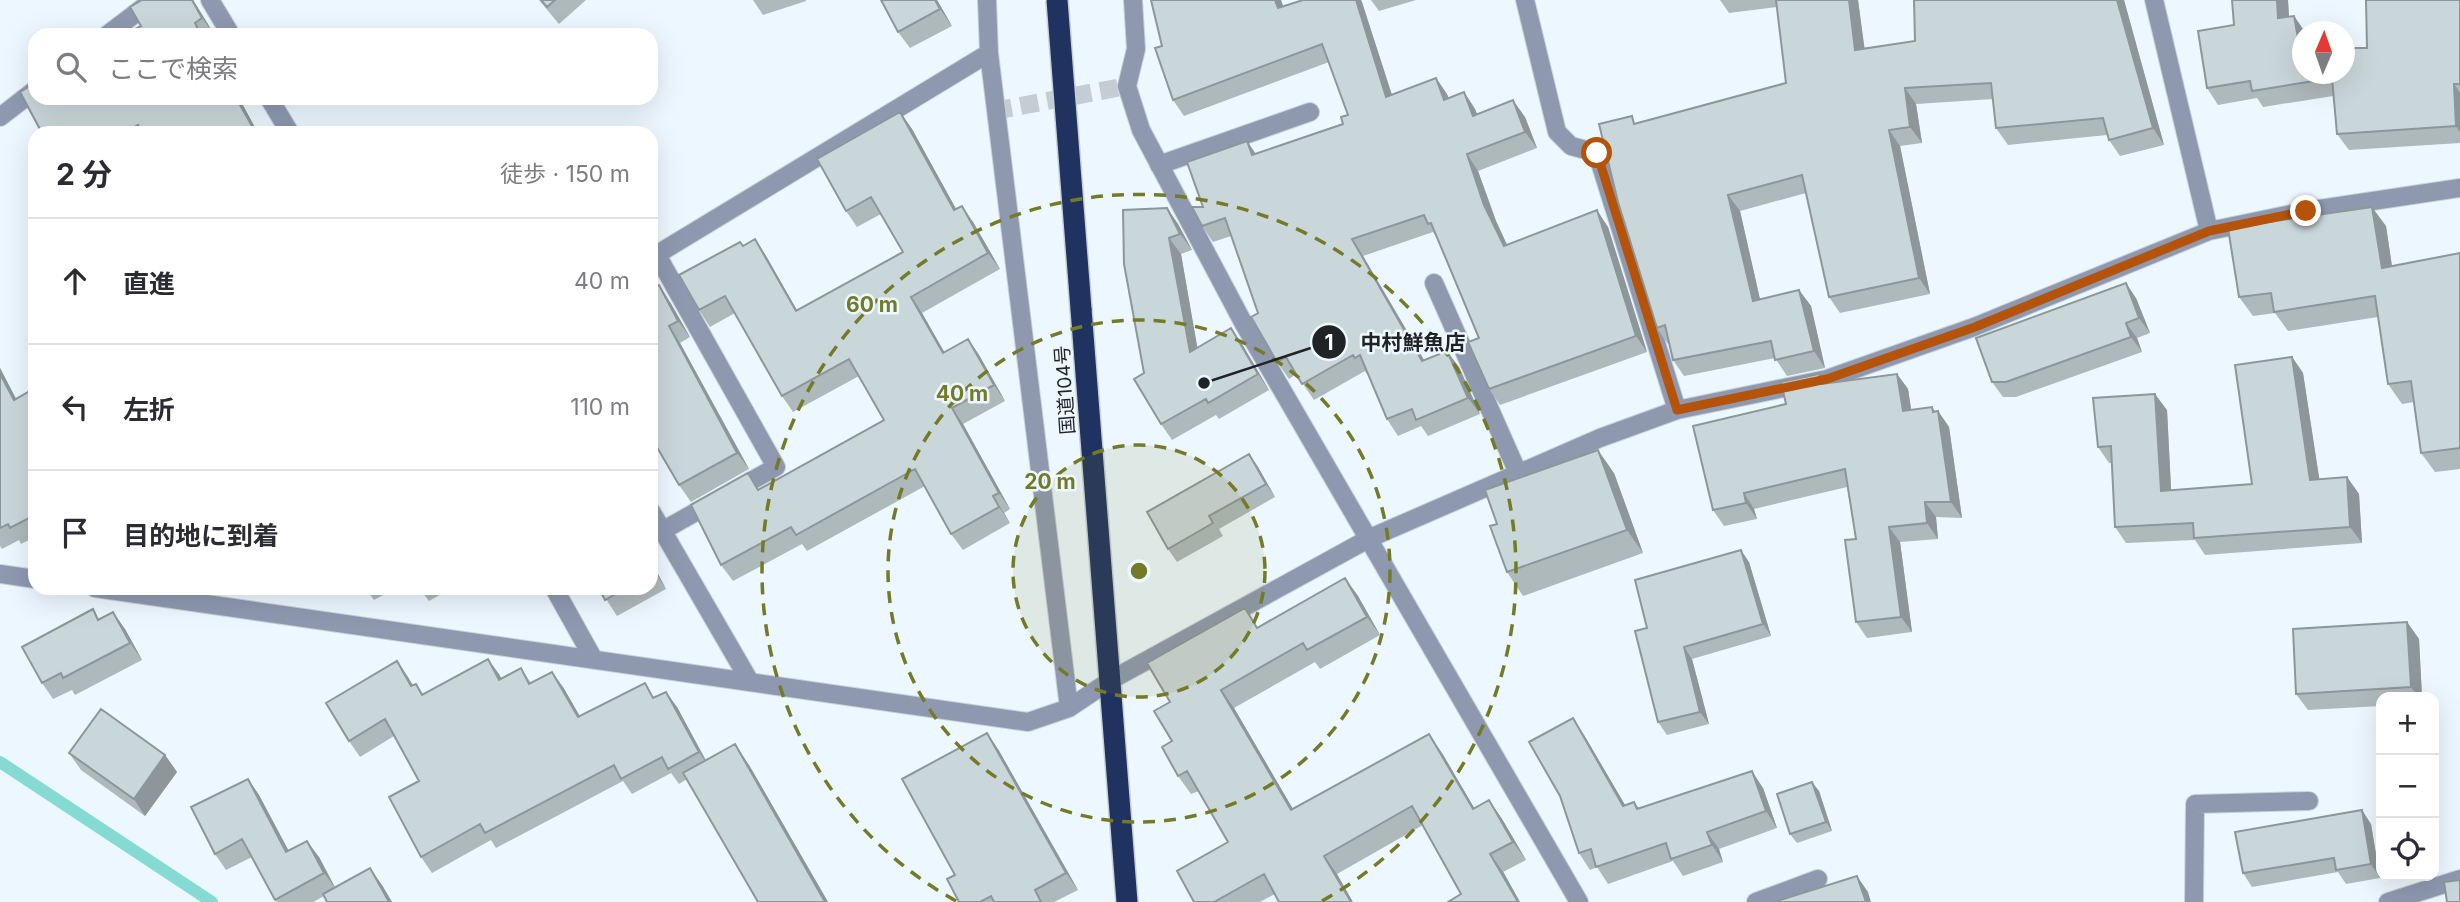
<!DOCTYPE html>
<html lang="ja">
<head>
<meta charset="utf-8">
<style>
  :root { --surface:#fff; --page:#f7f7f7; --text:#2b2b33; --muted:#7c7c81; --line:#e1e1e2 }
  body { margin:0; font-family:Inter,"Noto Sans JP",sans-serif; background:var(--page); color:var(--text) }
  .controls { position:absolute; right:21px; bottom:21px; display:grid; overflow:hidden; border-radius:14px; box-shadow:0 7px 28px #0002 }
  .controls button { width:63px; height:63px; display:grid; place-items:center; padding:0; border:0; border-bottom:2px solid var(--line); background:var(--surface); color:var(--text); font:35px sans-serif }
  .compass { position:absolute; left:2292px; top:21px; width:63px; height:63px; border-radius:50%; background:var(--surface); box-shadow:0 7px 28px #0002; rotate:2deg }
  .stop { position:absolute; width:21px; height:21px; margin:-16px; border:5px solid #b45309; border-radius:50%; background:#fff }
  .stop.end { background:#b45309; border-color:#fff; box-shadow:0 2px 7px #0008 }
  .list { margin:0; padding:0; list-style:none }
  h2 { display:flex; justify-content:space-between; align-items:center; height:91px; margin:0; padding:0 28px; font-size:30px }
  h2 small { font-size:23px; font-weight:400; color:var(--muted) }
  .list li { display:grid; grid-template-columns:46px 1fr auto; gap:21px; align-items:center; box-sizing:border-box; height:126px; padding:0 28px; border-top:2px solid var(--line) }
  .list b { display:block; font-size:26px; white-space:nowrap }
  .list em { font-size:23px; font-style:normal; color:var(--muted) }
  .icon { flex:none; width:38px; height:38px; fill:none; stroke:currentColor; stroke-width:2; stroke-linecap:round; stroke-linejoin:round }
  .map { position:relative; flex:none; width:2460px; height:902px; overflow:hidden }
  .search { position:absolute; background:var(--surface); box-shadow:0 7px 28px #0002; left:28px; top:28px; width:630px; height:77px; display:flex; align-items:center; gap:18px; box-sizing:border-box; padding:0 24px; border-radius:21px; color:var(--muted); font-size:26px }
  .panel { position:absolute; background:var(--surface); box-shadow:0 7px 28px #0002; left:28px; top:126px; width:630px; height:469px; border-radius:21px }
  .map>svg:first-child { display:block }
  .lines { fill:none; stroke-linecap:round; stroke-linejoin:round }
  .stream { stroke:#86dad4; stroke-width:12 }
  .minor-tunnel { stroke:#c4cdd3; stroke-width:18; stroke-dasharray:18 9; stroke-linecap:butt }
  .minor-casing { stroke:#c8d1d8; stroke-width:20 }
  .highway-casing { stroke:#c8d1d8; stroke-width:24 }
  .minor { stroke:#8e99b0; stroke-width:18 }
  .highway { stroke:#20325f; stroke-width:21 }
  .highway-bridge-casing { stroke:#c8d1d8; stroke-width:24; stroke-linecap:butt }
  .highway-bridge { stroke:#20325f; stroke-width:21 }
  .wall { fill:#aeb9bb }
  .shaded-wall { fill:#8d9699 }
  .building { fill:#cad7da; stroke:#8d9699; stroke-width:2 }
  .route { stroke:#b45309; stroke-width:9 }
  .ring { fill:none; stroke:#737b26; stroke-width:3.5; stroke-dasharray:12 9 }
  .labels { text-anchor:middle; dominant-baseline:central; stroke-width:5; stroke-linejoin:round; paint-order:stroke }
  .street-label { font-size:19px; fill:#1f2325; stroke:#edf7ff }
  .centre { fill:#737b26; stroke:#edf7ff; stroke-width:3.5 }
  .ring-label { font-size:21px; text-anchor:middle; font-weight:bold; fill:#737b26; stroke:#edf7ff; stroke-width:5; stroke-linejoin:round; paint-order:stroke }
  .leader { fill:none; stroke:#1f2325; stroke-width:2.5 }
  .callout-dot { fill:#1f2325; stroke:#edf7ff; stroke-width:2.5 }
  .mark-label { font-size:21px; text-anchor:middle; font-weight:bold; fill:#fff }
  .callout-label { font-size:21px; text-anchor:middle; font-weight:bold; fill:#1f2325; stroke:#edf7ff; stroke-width:5; stroke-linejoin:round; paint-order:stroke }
</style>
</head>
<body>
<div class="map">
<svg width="2460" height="902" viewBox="0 0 2460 902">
  <rect width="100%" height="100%" fill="#edf7ff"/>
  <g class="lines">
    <!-- stream -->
    <path class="stream" d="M0 762 212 902"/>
    <!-- minor-tunnel -->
    <path class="minor-tunnel" d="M994 111 1127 86"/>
    <defs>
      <path id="minor" d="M210 0 231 35
        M987 0 989 53
        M1133 0 1136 49 1127 86 1141 130 1245 326 1579 902
        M1525 0 1557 132 1571 146 1597 153 1677 410
        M2154 0 2209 231
        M107 35 153 0
        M269 98 290 133
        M0 117 35 90
        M1159 165 1310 112
        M657 255 776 467 662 531
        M651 258 989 53 1069 708
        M1434 283 1518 473
        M651 511 749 680
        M0 574 35 579
        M95 588 1028 722 1069 708 1111 680 1370 538 1600 438 1677 410 1827 379 1974 327 2209 231 2306 211 2460 188
        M554 588 593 658
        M1756 902 1818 879
        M2194 902 2195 804 2309 801
        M2388 902 2460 879"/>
      <path id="highway" d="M1081 309 1127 902"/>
    </defs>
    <!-- minor casing -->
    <use href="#minor" class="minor-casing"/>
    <!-- highway casing -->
    <use href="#highway" class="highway-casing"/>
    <!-- minor -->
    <use href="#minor" class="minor"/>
    <!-- highway -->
    <use href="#highway" class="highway"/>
    <defs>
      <path id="highway-bridge" d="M1057 0 1081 309"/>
    </defs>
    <!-- highway-bridge casing -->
    <use href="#highway-bridge" class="highway-bridge-casing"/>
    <!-- highway-bridge -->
    <use href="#highway-bridge" class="highway-bridge"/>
  </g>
  <!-- wall -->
  <path class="wall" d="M193 0 214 34 212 35H124Z
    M539 0H586L559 24Z
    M753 0H806V1L763 15Z
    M881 0H937L952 26 910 48 898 32Z
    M1151 0H1281L1283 6 1303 0H1361L1392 95 1436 78 1449 98 1464 92 1475 109 1477 114 1525 117 1537 148 1478 171 1496 221 1507 245 1608 227 1647 352 1500 405 1489 389 1479 338 1437 238 1433 232 1363 256 1424 360 1459 367 1480 414 1428 436 1421 426 1398 436 1387 419 1368 374H1367L1365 371 1314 400 1296 374 1289 379 1277 362 1258 313 1231 236 1213 242 1202 226 1203 207 1247 141 1256 154 1343 124 1348 115 1329 62 1184 116 1173 100 1162 46Z
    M1371 0H1416L1379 11Z
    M1720 0H1858L1864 48 1915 41 2124 0 2164 145 2120 156 2109 140 2107 135 2008 145 1996 128 1993 99 1916 104 1922 143 1900 146 1930 294 1840 313 1829 297 1806 193 1740 211 1760 299 1799 290 1811 306 1825 368 1787 376 1775 358 1684 376 1673 360 1669 343 1668 344 1657 328 1637 123 1786 83 1777 7 1729 13Z
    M2232 0H2288L2289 17 2294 16 2305 32H2302V74L2367 48 2460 0V143L2349 150 2337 134 2333 96 2263 107 2257 98 2218 105 2207 88 2234 25Z
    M35 98H239L258 133H42Z
    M900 112 912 129 956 209 973 222 1000 269 922 313 944 352 968 339 979 355 1005 401 963 424 1010 509 1004 513 1010 523 963 550 951 534 925 486 807 551 802 544 733 581 721 565 759 489 884 420 859 376 793 412 782 396 735 313 710 327 699 310 743 246 755 239 766 256 797 310 903 252 881 214 857 227 846 211Z
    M1167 208 1178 224 1192 250 1181 254 1197 348 1231 328 1242 344 1269 390 1219 419 1216 415 1172 440 1161 424 1144 373Z
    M2386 226 2392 266 2460 253V469L2435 472 2421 453 2414 402 2402 404 2388 384 2378 317 2288 331 2275 313 2253 316 2239 297Z
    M2136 298 2150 333 2137 338 2142 352 2016 397H2003L1992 382Z
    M670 302 690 337 680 343 749 469 691 502 679 485 651 437Z
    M2292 357 2303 373 2319 479 2347 477 2359 494 2362 543 2205 555 2195 540 2126 543 2115 527 2112 463H2109L2098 447 2167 410 2171 490 2252 484Z
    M0 368 16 399 35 388V537L21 544 19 540 2 549 0 546Z
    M1897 374 1908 389 1911 410 1938 411 1949 427 1962 518 1936 517 1938 539 1900 542 1912 632 1867 638 1856 622V539L1847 487 1754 509 1757 519 1724 526 1713 510 1786 404 1826 384Z
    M1249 454 1258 467 1275 497 1219 529 1223 536 1177 562 1168 549Z
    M1614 473 1643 553 1523 596 1507 572Z
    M651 561 666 589 617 616 599 588H651Z
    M1749 562 1771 636 1692 659 1709 724 1667 735 1658 722 1647 628Z
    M1345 578 1358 596 1380 635 1320 669 1315 662 1234 708 1293 809 1442 753 1474 808 1489 800 1502 819 1526 860 1461 894 1423 825 1337 874 1275 894 1260 902H1194L1228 842 1199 791 1191 794 1178 776 1172 741 1258 627Z
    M365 588H396L374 600Z
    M419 588H452L429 601Z
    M100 619 125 629 142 660 75 695 72 690 53 699 42 683Z
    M2407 622 2419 639 2422 697H2381V706L2308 710 2296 694Z
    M397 661 413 685 416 684 423 694 499 674 501 678 521 668 531 683 563 687 580 716 655 697 677 707 706 760 749 765 828 902H758L687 779 679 784 671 773 632 794 623 781 496 848 491 840 432 873 421 857 419 781 394 736 360 757 349 741Z
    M1584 735 1625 805 1634 802 1639 808 1763 788 1777 828 1719 849 1723 862 1683 876 1673 861 1608 884 1597 867 1590 870 1579 853Z
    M998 749 1078 890 1054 902H959L955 875Z
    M69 753 165 755 177 772 145 816 81 770Z
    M248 779 259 795 289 851 319 857 335 888 382 885 392 902H327L324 896 313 902H277L252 857 226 870 215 854Z
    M1819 791 1832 831 1797 843 1790 834Z
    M2371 824 2380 878 2346 884 2338 872 2252 887 2243 873Z"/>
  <!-- shaded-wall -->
  <path class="shaded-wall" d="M192 0H193L214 34 202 18Z
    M935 0H937L952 26 940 9Z
    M1275 0H1281L1289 24 1278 8Z
    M1356 0H1361L1362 2 1398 114 1386 97Z
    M1849 0H1858L1867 66 1855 50Z
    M2117 0H2124L2164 145 2153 128Z
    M2277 0H2288L2290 34 2278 18Z
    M2294 16 2305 32H2302V53L2300 49Z
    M1436 78 1447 94 1456 116 1444 100Z
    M2454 84 2460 93V132L2456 126Z
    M1905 88 1916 104 1922 143 1910 127Z
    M1464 92 1475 109 1484 132 1473 116Z
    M236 98H239L258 133H256Z
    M1513 100 1525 117 1537 148 1525 132Z
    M900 112 912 129 966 227 954 210Z
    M1889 130 1900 146 1930 294 1919 278Z
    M1247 141 1258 158 1252 155Z
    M1467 154 1478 171 1496 221 1515 262 1504 246 1484 205Z
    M1728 195 1740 211 1764 317 1753 301Z
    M962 206 973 222 1000 269 988 253Z
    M2372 207 2386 226 2395 287 2382 268Z
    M1167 208 1178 224 1192 250 1180 234Z
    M1597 210 1608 227 1647 352 1636 336Z
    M1169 238 1181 254 1201 368 1190 352Z
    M755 239 766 256 807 328 796 311Z
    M1352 239 1363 256 1434 377 1422 361Z
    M2126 283 2136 298 2150 333 2139 318Z
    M659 285 670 302 690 337 678 321Z
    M1799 290 1811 306 1825 368 1814 351Z
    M911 297 922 313 954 369 943 353Z
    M2126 323 2137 338 2142 352 2131 337Z
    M669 326 680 343 749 469 737 453Z
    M1231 328 1242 344 1269 390 1258 374Z
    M968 339 979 355 1005 401 994 385Z
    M1447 351 1459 367 1480 414 1468 398Z
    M2292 357 2303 373 2322 496 2310 480Z
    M0 368 25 416 14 400 0 374Z
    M1897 374 1908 389 1914 427 1903 411Z
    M2155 394 2167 410 2172 507 2161 491Z
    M1932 407 1939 417 1938 411 1949 427 1962 518 1951 502Z
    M952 408 963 424 1010 509 999 493Z
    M1598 450 1614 473 1643 553 1627 530Z
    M1249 454 1258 467 1275 497 1266 484Z
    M2347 477 2359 494 2362 543 2350 527Z
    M1744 493 1754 509 1757 519 1746 503Z
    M993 496 1004 513 1010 523 999 507Z
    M1925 502 1936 517 1938 539 1927 523Z
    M1889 527 1900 542 1912 632 1901 617Z
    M1741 550 1749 562 1771 636 1763 624Z
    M651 561 666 589 655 572 651 565Z
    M1345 578 1358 596 1380 635 1367 617Z
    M113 612 125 629 142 660 130 643Z
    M2407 622 2419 639 2422 697H2418L2411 687Z
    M1684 647 1692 659 1709 724 1700 712Z
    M488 659 499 674 510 695 499 680Z
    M397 661 408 677 422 702 411 686Z
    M552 672 563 687 589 733 578 717Z
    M1221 690 1234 708 1304 828 1291 810Z
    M666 692 677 707 709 767 699 752Z
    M1573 718 1584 735 1635 822 1623 806Z
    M987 733 998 749 1078 890 1066 873Z
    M1429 734 1442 753 1486 828 1473 809Z
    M735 744 749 765 828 902H825Z
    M165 755 177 772 145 816 134 799Z
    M1752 771 1763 788 1777 828 1766 811Z
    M248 779 259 795 298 869 286 852Z
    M1812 782 1819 791 1832 831 1826 822Z
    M1489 800 1502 819 1526 860 1513 842Z
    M2362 810 2371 824 2380 878 2371 864Z
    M1707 832 1719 849 1723 862 1712 845Z
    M307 841 319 857 336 889 324 873Z
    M1490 854 1504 873 1520 902H1518Z
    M1324 856 1337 874 1353 902H1351Z
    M370 868 382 885 392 902H389Z
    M1857 876 1868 892 1871 902H1866Z"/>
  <!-- building -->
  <path class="building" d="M142 0H192L202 18 195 23 201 35H124L141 26 130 7Z
    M541 0H555L547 7Z
    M881 0H935L940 9 898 32Z
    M1151 0H1275L1278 8 1303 0H1356L1386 97 1436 78 1444 100 1464 92 1473 116 1513 100 1525 132 1467 154 1484 205 1504 246 1597 210 1636 336 1489 389 1468 342 1479 338 1431 223 1428 224 1424 215 1352 239 1422 361 1447 351 1468 398 1416 420 1412 409 1387 419 1360 355 1355 358 1353 355 1302 384 1286 357 1277 362 1251 317 1258 313 1225 218 1202 226 1192 207H1203L1187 162 1247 141 1252 155 1343 124 1341 117 1348 115 1322 44 1173 100 1155 48 1162 46Z
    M1776 0H1849L1855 50 1915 41 1914 0H2117L2153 128 2109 140 2103 118 1996 128 1991 83 1905 88 1910 127 1889 130 1919 278 1829 297 1802 175 1728 195 1753 301 1799 290 1814 351 1775 360 1771 341 1673 360 1665 325 1657 328 1618 202 1599 124 1632 116 1634 124 1786 83Z
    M2232 0H2277L2278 18 2294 16 2300 49H2302V74H2344V48H2367L2366 0H2460V84H2454L2456 126 2337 134 2332 78 2252 91 2250 81 2207 88 2198 31 2234 25Z
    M35 83V98H236L256 133H142L138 125 124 133H42L20 92Z
    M900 112 954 210 962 206 988 253 911 297 943 353 968 339 994 385 952 408 999 493 993 496 999 507 951 534 915 469 796 535 791 527 721 565 691 505 748 473 758 490 884 420 849 359 782 396 725 296 699 310 679 275 740 242 743 246 755 239 796 311 903 252 871 197 846 211 817 159Z
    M2372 207 2382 268 2460 253V448L2421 453 2411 381 2388 384 2375 296 2274 312 2271 293 2239 297 2228 228Z
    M1167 208 1180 234 1169 238 1190 352 1231 328 1258 374 1208 403 1206 399 1161 424 1134 379 1144 373 1124 264 1123 210Z
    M2126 283 2139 318 2126 323 2131 337 2006 382H1992L1976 338Z
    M659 285 678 321 669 326 737 453 679 485 651 437V289Z
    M2292 357 2310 480 2347 477 2350 527 2194 538 2193 523 2115 527 2111 446 2098 447 2093 398 2155 394 2161 491 2252 484 2235 365Z
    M0 374 14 400 35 388V515L10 528 8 524 0 528Z
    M1819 374 1822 384 1897 374 1903 411 1932 407 1933 412 1938 411 1951 502H1925L1927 523 1889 527 1901 617 1856 622 1845 540 1856 539 1845 469 1744 493 1746 503 1713 510 1693 426 1786 404 1781 382Z
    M1598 450 1627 530 1507 572 1490 526 1497 524 1485 490Z
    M1249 454 1266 484 1209 516 1213 523 1168 549 1147 512Z
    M1741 550 1763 624 1684 647 1700 712 1658 722 1635 631 1647 628 1635 580Z
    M651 565 655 572 651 574Z
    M1345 578 1367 617 1307 650 1303 643 1221 690 1291 810 1429 734 1473 809 1489 800 1513 842 1490 854 1518 902H1448L1461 894 1412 806 1324 856 1351 902H1279L1264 874 1214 902H1194L1177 871 1228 842 1187 771 1178 776 1162 747 1172 741 1154 711 1170 702 1147 663 1245 608 1257 628Z
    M599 588H626L605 600Z
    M93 609 98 620 113 612 130 643 63 678 61 673 42 683 22 647Z
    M2407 622 2411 687 2296 694 2293 629Z
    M488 659 499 680 521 668 529 684 552 672 578 717 645 683 653 698 666 692 699 752 668 769 662 757 621 779 614 765 485 833 480 824 421 857 389 797 419 781 385 719 349 741 326 703 397 661 411 686 416 684 422 695Z
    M101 709 165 755 134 799 69 753Z
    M1573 718 1623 806 1634 802 1637 809 1752 771 1766 811 1707 832 1712 845 1671 859 1666 843 1596 867 1591 849 1579 853 1560 796 1529 742Z
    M987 733 1066 873 1035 890 1041 902H994L991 896 980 902H959L947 879 955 875 902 779Z
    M735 744 825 902H758L683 773Z
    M248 779 286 852 307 841 324 873 275 900 242 839 215 854 191 807Z
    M1812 782 1826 822 1790 834 1777 794Z
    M2362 810 2371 864 2336 870 2334 858 2243 873 2235 832Z
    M370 868 389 902H327L323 894Z
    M1857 876 1866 902H1774Z
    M2460 880V902H2447L2444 882Z"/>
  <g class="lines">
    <!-- route -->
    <path class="route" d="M1597 153 1677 410 1827 379 1975 327 2209 231 2306 211"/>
  </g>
  <!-- distance rings -->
  <circle cx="1139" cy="571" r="126" fill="#737b26" fill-opacity=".12"/>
  <g class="ring">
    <circle cx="1139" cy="571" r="126"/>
    <circle cx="1139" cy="571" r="251"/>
    <path d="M956 901A377 377 0 1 1 1322 901"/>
  </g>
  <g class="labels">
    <!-- street labels -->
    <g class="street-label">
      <text transform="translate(1065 390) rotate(-94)">国道104号</text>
    </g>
  </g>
  <circle cx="1139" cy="571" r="10" class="centre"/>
  <g class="ring-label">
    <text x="872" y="312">60 m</text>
    <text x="962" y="401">40 m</text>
    <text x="1050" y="489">20 m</text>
  </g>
  <!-- callouts -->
  <path class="leader" d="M1204 383L1329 342"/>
  <g class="callout-dot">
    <circle cx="1204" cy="383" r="7"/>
    <circle cx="1329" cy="342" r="18"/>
  </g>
  <g class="mark-label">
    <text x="1329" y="350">1</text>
  </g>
  <g class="callout-label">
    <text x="1413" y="350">中村鮮魚店</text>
  </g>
</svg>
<div class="controls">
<button>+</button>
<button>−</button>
<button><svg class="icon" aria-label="locate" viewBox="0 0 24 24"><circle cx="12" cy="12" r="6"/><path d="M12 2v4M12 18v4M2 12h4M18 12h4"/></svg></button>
</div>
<svg class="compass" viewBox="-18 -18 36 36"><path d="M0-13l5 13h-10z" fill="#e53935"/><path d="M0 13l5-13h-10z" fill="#7c7c81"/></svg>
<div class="stop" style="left:1597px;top:153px"></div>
<div class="stop end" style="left:2306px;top:211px"></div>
<div class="search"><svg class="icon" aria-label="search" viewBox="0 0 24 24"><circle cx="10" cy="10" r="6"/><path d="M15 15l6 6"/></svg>ここで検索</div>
<section class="panel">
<h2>2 分<small>徒歩 · 150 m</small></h2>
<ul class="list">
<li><svg class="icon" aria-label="ahead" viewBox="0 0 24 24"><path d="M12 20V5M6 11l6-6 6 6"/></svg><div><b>直進</b></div><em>40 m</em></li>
<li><svg class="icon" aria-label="left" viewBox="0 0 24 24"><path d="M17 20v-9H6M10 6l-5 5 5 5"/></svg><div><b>左折</b></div><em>110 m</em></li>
<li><svg class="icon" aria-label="arrive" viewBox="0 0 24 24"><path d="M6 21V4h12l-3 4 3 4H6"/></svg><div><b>目的地に到着</b></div></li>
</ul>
</section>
</div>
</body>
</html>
